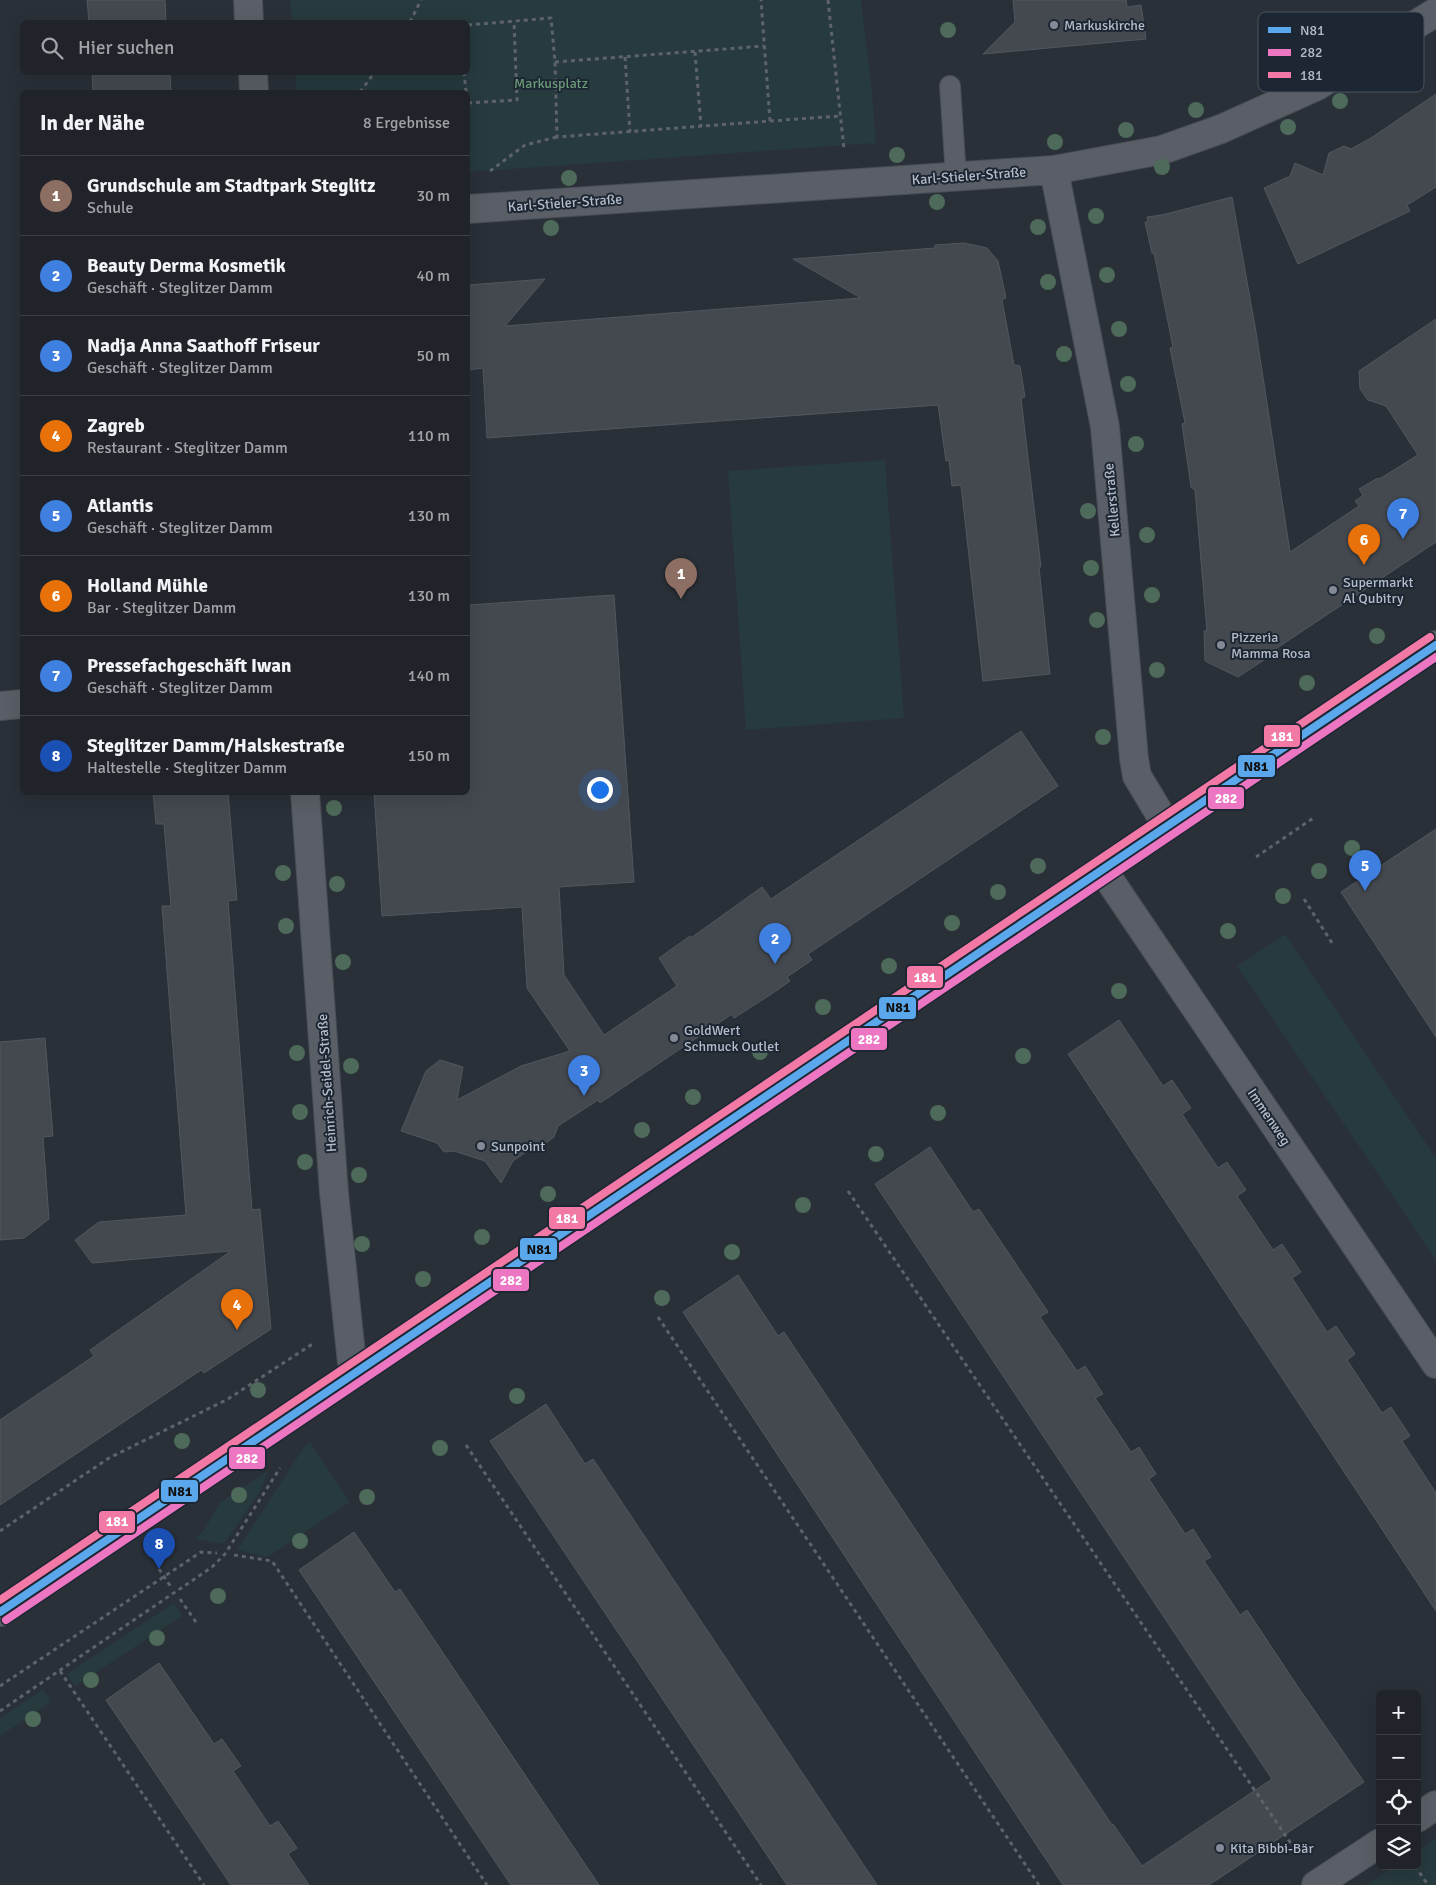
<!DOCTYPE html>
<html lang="de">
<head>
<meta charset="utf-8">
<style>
  :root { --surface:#20242a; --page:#282c32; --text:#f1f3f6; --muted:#a2a4a8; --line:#3d4147; --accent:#d93025 }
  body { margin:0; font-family:Signika,sans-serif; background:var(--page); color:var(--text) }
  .controls { position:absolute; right:15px; bottom:15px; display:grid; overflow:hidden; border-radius:8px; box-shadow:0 5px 20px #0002 }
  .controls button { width:45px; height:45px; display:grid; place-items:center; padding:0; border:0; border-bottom:1px solid var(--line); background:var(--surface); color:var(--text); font:25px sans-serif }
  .you { position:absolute; left:599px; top:789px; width:18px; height:18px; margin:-12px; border:4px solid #fff; border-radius:50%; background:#1a73e8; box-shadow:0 0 0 8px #1a73e833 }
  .badge { display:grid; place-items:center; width:32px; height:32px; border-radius:50%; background:var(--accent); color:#fff; font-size:16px; font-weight:700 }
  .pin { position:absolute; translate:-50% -41px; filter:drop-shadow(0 1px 2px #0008) }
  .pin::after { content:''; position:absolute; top:26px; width:18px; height:15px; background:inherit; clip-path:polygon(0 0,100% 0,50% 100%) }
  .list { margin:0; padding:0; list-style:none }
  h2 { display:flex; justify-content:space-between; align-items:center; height:65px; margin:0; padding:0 20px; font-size:21px }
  h2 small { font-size:16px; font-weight:400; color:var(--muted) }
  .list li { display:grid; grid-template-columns:32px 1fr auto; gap:15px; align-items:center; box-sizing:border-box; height:80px; padding:0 20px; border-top:1px solid var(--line) }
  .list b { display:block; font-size:19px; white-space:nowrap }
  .list p { margin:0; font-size:16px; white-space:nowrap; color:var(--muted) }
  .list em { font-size:16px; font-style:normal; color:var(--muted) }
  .icon { flex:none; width:28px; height:28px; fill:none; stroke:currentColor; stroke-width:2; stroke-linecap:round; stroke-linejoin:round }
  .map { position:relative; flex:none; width:1436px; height:1885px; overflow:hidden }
  .search { position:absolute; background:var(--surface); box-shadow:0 5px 20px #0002; left:20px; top:20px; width:450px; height:55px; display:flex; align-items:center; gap:12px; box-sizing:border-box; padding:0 18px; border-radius:8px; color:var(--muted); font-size:19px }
  .panel { position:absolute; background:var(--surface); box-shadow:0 5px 20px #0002; left:20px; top:90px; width:450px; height:705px; border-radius:8px }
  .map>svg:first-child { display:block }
  .green { fill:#273a3e }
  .building { fill:#444950; stroke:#52575f }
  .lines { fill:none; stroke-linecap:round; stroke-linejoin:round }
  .lane-casing { stroke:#484c53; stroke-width:22 }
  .street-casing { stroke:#484c53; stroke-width:30 }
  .secondary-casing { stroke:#484c53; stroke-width:30 }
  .path { stroke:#5d636a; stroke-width:3; stroke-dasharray:4 4; stroke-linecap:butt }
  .lane { stroke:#5a5e66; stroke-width:20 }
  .street { stroke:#5a5e66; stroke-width:28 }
  .secondary { stroke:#595d64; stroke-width:28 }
  .bus-1-casing { stroke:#1d2633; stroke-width:11 }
  .bus-2-casing { stroke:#1d2633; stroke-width:11 }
  .bus-3-casing { stroke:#1d2633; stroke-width:11 }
  .bus-1 { stroke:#5aa8eb; stroke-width:8 }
  .bus-2 { stroke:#ec76c2; stroke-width:8 }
  .bus-3 { stroke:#f278a5; stroke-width:8 }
  .tree { fill:#4e6a5a }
  .poi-dot { fill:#848b96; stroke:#1d2633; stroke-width:2 }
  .labels { text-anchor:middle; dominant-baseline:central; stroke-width:4; stroke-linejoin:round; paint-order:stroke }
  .poi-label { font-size:14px; fill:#b4bcc9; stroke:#1d2633; text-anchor:start }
  .park-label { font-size:14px; fill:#6b9a76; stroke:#1d2633 }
  .street-label { font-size:14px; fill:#b4bcc9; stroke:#1d2633 }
  .key { fill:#1d2633; stroke:#4a5360; stroke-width:1 }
  .key-label { font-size:14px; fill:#b4bcc9 }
  .line-badge { stroke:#1d2633; stroke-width:2 }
  .badge-label { font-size:14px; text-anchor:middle; font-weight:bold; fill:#fff }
  .pale-badge-label { font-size:14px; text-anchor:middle; font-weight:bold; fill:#111 }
</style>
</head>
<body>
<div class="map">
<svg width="1436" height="1885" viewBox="0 0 1436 1885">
  <rect width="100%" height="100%" fill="#2a3038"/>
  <!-- green -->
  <path class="green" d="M290 0H861L872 93 876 143 468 172V92H297L295 73 468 72V22H292Z
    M885 460 904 718 746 730 728 471Z
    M1285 934 1436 1158V1260L1237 966Z
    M310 1442 350 1502 268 1557 237 1550 304 1447Z
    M269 1470 259 1493 224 1544 196 1539 204 1530 220 1503Z
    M174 1603 182 1616 75 1686 67 1674Z
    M43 1689 51 1702 0 1736V1718Z
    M1436 1838V1885H1367L1395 1866H1417V1851Z"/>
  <!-- building -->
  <path class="building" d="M87 0H165L166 22H89Z
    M1013 0H1126L1127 7 1141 5 1146 39 983 54 1015 22Z
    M92 72H170L171 92H93Z
    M1436 94V187L1407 205 1410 211 1298 264 1264 188 1290 176 1295 163 1323 175 1329 153 1344 146 1351 149 1371 138Z
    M1232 197 1256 332 1290 552 1359 506 1355 501 1363 495 1359 489 1376 479 1381 478 1418 455 1386 406 1368 400 1360 389 1359 371 1436 319V542L1265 656 1267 658 1238 677 1205 661 1204 631H1207L1195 490 1191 487 1182 424 1185 423 1170 348 1173 347 1154 253H1152L1145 222H1148L1147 217 1162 215Z
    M964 243 987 248 998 261 1006 298 1002 300 1014 365 1020 366 1025 397 1021 398 1041 567H1039L1050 674 983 681 961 485 952 486 949 460 946 461 938 405 487 438 483 368 468 370V285L545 279 505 326 861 298 793 259 935 248V245Z
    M614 595 634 882 559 887 564 975 604 1035 677 986 659 958 690 936 691 938 762 887 771 899 1021 731 1058 786 808 954 812 960 787 977 790 981 773 993 734 1018 732 1014 600 1103 598 1100 558 1126 554 1137 546 1143H539L513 1161 501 1183 485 1161 454 1151 444 1152 437 1143 401 1131 426 1071 440 1060 463 1067 457 1100 521 1066 570 1051 527 988 522 907 382 916 374 792H468V605Z
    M153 792H228L237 900 228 901 252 1210 260 1209 271 1329 204 1373 201 1370 0 1505V1420L94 1356 90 1350 231 1251 92 1263 75 1240 99 1222 186 1215 162 906H171L164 824H156Z
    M1436 829V1037L1341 892Z
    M1119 1020 1163 1086 1172 1080 1191 1108 1182 1114 1218 1168 1227 1162 1246 1190 1237 1196 1273 1250 1282 1244 1301 1272 1292 1278 1327 1332 1336 1326 1355 1354 1347 1360 1382 1413 1391 1407 1410 1436 1402 1441 1436 1493V1611L1068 1054Z
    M45 1038 53 1136 43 1137 49 1219 24 1238 0 1240V1042Z
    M930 1147 973 1212 979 1209 1048 1312 1040 1317 1077 1371 1085 1366 1103 1394 1095 1398 1131 1452 1139 1447 1156 1474 1149 1479 1185 1534 1193 1529 1211 1557 1204 1561 1240 1615 1247 1610 1298 1687 1364 1782 1209 1885H1063L683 1312 738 1275 778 1336 784 1332 1112 1825 1113 1824 1142 1866 1272 1779 875 1184Z
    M546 1404 585 1464 593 1459 877 1885H787L490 1441Z
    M354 1532 395 1592 400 1589 599 1885H511L299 1570Z
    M159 1663 214 1744 222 1739 241 1766 233 1771 270 1826 278 1821 297 1848 288 1854 309 1885H231L106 1700Z"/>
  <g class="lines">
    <defs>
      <path id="lane" d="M950 86 956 177"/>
      <path id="street" d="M248 0 249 22
        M253 72 254 92
        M1054 170 1105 427 1134 759 1137 776 1167 826
        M468 209 1054 170 1162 150 1221 129 1317 86 1436 12
        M0 706 22 704
        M305 792 334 1193 353 1373
        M1102 869 1436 1364
        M1417 1818 1436 1805
        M1316 1885 1380 1843"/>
      <path id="secondary" d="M0 1612 1436 645"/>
    </defs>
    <!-- lane casing -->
    <use href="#lane" class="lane-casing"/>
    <!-- street casing -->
    <use href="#street" class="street-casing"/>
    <!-- secondary casing -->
    <use href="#secondary" class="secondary-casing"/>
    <!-- path -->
    <path class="path" d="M828 0 844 149
      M410 22 421 0
      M468 25 551 18 555 62 557 137 770 121 761 0
      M695 52 701 126
      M625 57 630 132
      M555 62 764 46
      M464 72 466 92
      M360 92 375 72
      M468 103 517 100 514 21
      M770 121 840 116
      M490 171 525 145 557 137
      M1256 857 1315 817
      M1304 899 1334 946
      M848 1191 1298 1854
      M658 1317 1039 1885
      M466 1445 761 1885
      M0 1531 109 1458 228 1399 314 1343
      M234 1555 272 1561 487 1885
      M159 1569 171 1587
      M180 1599 198 1625
      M60 1671 204 1885
      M0 1686 201 1552 217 1553
      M0 1711 212 1567 225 1554 280 1468
      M1415 1866 1428 1885"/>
    <!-- lane -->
    <use href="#lane" class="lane"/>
    <!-- street -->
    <use href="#street" class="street"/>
    <!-- secondary -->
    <use href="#secondary" class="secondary"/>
    <defs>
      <path id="bus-1" d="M0 1612 1436 645"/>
      <path id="bus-2" d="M6 1620 1436 657"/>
      <path id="bus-3" d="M0 1600 1430 637"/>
    </defs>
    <!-- bus-1 casing -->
    <use href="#bus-1" class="bus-1-casing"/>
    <!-- bus-2 casing -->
    <use href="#bus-2" class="bus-2-casing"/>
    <!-- bus-3 casing -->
    <use href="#bus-3" class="bus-3-casing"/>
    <!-- bus-1 -->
    <use href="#bus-1" class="bus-1"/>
    <!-- bus-2 -->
    <use href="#bus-2" class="bus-2"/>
    <!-- bus-3 -->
    <use href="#bus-3" class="bus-3"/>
  </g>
  <!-- trees -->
  <g class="tree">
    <circle cx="948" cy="30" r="8"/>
    <circle cx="1340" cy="101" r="8"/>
    <circle cx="1196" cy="110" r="8"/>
    <circle cx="1288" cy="127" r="8"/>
    <circle cx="1126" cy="130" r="8"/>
    <circle cx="1055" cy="142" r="8"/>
    <circle cx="897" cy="155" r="8"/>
    <circle cx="1162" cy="167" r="8"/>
    <circle cx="569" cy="178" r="8"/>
    <circle cx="937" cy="202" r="8"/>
    <circle cx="1096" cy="216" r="8"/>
    <circle cx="1038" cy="227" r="8"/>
    <circle cx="551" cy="228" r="8"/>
    <circle cx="1107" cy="275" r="8"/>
    <circle cx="1048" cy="282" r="8"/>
    <circle cx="1119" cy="329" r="8"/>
    <circle cx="1064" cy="354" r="8"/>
    <circle cx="1128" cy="384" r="8"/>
    <circle cx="1136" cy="444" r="8"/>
    <circle cx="1088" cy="511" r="8"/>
    <circle cx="1147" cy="535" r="8"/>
    <circle cx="1091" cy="568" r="8"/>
    <circle cx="1152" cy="595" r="8"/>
    <circle cx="1097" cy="620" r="8"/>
    <circle cx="1377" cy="636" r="8"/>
    <circle cx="1157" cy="670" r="8"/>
    <circle cx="1307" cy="683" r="8"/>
    <circle cx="1103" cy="737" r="8"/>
    <circle cx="334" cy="808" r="8"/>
    <circle cx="1352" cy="848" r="8"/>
    <circle cx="1038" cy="866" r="8"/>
    <circle cx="1319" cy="871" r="8"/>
    <circle cx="283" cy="873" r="8"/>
    <circle cx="337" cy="884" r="8"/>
    <circle cx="998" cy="892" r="8"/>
    <circle cx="1283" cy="896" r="8"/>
    <circle cx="952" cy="923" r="8"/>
    <circle cx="286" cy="926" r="8"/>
    <circle cx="1228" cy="931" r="8"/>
    <circle cx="343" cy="962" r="8"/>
    <circle cx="889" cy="966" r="8"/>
    <circle cx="1119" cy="991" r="8"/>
    <circle cx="823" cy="1007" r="8"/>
    <circle cx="760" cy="1052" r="8"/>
    <circle cx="297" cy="1053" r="8"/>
    <circle cx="1023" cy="1056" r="8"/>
    <circle cx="351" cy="1066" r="8"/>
    <circle cx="693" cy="1097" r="8"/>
    <circle cx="300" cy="1112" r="8"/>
    <circle cx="938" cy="1113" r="8"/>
    <circle cx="642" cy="1130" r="8"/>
    <circle cx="876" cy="1154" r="8"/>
    <circle cx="305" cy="1162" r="8"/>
    <circle cx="359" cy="1175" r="8"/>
    <circle cx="548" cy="1194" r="8"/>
    <circle cx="803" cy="1205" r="8"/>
    <circle cx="482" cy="1237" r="8"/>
    <circle cx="362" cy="1244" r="8"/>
    <circle cx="732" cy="1252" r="8"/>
    <circle cx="423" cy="1279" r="8"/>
    <circle cx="662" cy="1298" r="8"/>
    <circle cx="258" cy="1390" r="8"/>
    <circle cx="517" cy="1396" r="8"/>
    <circle cx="182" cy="1441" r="8"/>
    <circle cx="440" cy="1448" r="8"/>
    <circle cx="239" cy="1495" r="8"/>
    <circle cx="367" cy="1497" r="8"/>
    <circle cx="300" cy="1541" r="8"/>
    <circle cx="218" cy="1596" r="8"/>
    <circle cx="157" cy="1638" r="8"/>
    <circle cx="91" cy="1680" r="8"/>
    <circle cx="33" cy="1719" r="8"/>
  </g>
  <!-- markers -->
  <g class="poi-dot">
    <circle cx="1054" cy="25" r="5"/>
    <circle cx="1333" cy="590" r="5"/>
    <circle cx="1221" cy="645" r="5"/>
    <circle cx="674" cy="1038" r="5"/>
    <circle cx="481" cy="1146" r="5"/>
    <circle cx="1220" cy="1848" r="5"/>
  </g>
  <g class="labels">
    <!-- poi labels -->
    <g class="poi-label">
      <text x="1064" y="25">Markuskirche</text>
      <text x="1343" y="582">Supermarkt<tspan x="1343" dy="16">Al Qubitry</tspan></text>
      <text x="1231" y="637">Pizzeria<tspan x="1231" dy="16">Mamma Rosa</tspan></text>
      <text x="684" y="1030">GoldWert<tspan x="684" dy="16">Schmuck Outlet</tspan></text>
      <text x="491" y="1146">Sunpoint</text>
      <text x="1230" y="1848">Kita Bibbi-Bär</text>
    </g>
    <!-- park labels -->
    <g class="park-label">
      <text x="551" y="83">Markusplatz</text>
    </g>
    <!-- street labels -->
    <g class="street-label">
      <text transform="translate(969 176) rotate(-4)">Karl-Stieler-Straße</text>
      <text transform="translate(565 203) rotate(-4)">Karl-Stieler-Straße</text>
      <text transform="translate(1112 500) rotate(-95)">Kellerstraße</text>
      <text transform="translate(327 1083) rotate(-94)">Heinrich-Seidel-Straße</text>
      <text transform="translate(1269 1117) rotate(56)">Immenweg</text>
    </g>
  </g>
  <!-- legend -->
  <rect x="1258" y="12" width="166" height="80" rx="8" class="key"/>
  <rect x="1268" y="27" width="23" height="6" fill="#5aa8eb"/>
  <rect x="1268" y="49" width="23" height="7" fill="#ec76c2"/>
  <rect x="1268" y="72" width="23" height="6" fill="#f278a5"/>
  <g class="key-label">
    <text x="1300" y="35">N81</text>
    <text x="1300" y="57">282</text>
    <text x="1300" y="80">181</text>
  </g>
  <g class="line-badge">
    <rect x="1263" y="724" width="38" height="24" rx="5" fill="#f278a5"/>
    <rect x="1237" y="754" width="39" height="24" rx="5" fill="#5aa8eb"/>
    <rect x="1207" y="786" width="38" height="24" rx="5" fill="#ec76c2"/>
    <rect x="906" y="965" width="38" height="24" rx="5" fill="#f278a5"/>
    <rect x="878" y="996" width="39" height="24" rx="5" fill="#5aa8eb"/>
    <rect x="850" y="1027" width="38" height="24" rx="5" fill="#ec76c2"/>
    <rect x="548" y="1206" width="38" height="24" rx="5" fill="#f278a5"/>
    <rect x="519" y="1237" width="39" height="24" rx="5" fill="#5aa8eb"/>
    <rect x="492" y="1268" width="38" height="24" rx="5" fill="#ec76c2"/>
    <rect x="228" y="1446" width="38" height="24" rx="5" fill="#ec76c2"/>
    <rect x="160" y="1479" width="39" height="24" rx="5" fill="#5aa8eb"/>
    <rect x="98" y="1510" width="38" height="24" rx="5" fill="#f278a5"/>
  </g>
  <g class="badge-label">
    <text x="1282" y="741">181</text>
    <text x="1226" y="803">282</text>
    <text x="925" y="982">181</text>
    <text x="869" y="1044">282</text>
    <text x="567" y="1223">181</text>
    <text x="511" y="1285">282</text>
    <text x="247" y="1463">282</text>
    <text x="117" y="1526">181</text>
  </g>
  <g class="pale-badge-label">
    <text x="1256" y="771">N81</text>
    <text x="898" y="1012">N81</text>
    <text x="539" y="1254">N81</text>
    <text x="180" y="1496">N81</text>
  </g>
</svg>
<div class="controls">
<button>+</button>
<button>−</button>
<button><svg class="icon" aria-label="locate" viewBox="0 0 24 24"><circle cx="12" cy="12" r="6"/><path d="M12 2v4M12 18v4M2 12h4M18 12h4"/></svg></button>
<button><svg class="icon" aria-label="layers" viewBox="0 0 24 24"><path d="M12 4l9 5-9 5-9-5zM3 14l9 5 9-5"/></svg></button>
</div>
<div class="you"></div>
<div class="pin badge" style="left:681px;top:599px;background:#8d6e63">1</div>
<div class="pin badge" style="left:775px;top:964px;background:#3f7fe0">2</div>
<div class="pin badge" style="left:584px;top:1096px;background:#3f7fe0">3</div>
<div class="pin badge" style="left:237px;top:1330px;background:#e8710a">4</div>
<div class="pin badge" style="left:1365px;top:891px;background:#3f7fe0">5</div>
<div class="pin badge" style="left:1364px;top:565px;background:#e8710a">6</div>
<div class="pin badge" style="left:1403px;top:539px;background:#3f7fe0">7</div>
<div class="pin badge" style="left:159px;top:1569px;background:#1a4fb4">8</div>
<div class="search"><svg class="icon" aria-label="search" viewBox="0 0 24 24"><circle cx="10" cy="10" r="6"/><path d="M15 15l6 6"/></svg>Hier suchen</div>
<section class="panel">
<h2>In der Nähe<small>8 Ergebnisse</small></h2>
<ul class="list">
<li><span class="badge" style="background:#8d6e63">1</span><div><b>Grundschule am Stadtpark Steglitz</b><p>Schule</p></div><em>30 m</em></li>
<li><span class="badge" style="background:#3f7fe0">2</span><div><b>Beauty Derma Kosmetik</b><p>Geschäft · Steglitzer Damm</p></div><em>40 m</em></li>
<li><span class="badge" style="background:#3f7fe0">3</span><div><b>Nadja Anna Saathoff Friseur</b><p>Geschäft · Steglitzer Damm</p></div><em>50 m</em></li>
<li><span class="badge" style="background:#e8710a">4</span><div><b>Zagreb</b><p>Restaurant · Steglitzer Damm</p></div><em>110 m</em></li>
<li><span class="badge" style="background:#3f7fe0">5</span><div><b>Atlantis</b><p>Geschäft · Steglitzer Damm</p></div><em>130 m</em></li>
<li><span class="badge" style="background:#e8710a">6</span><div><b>Holland Mühle</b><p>Bar · Steglitzer Damm</p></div><em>130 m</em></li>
<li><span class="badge" style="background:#3f7fe0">7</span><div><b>Pressefachgeschäft Iwan</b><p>Geschäft · Steglitzer Damm</p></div><em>140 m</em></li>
<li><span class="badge" style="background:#1a4fb4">8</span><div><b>Steglitzer Damm/Halskestraße</b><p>Haltestelle · Steglitzer Damm</p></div><em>150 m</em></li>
</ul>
</section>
</div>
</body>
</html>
